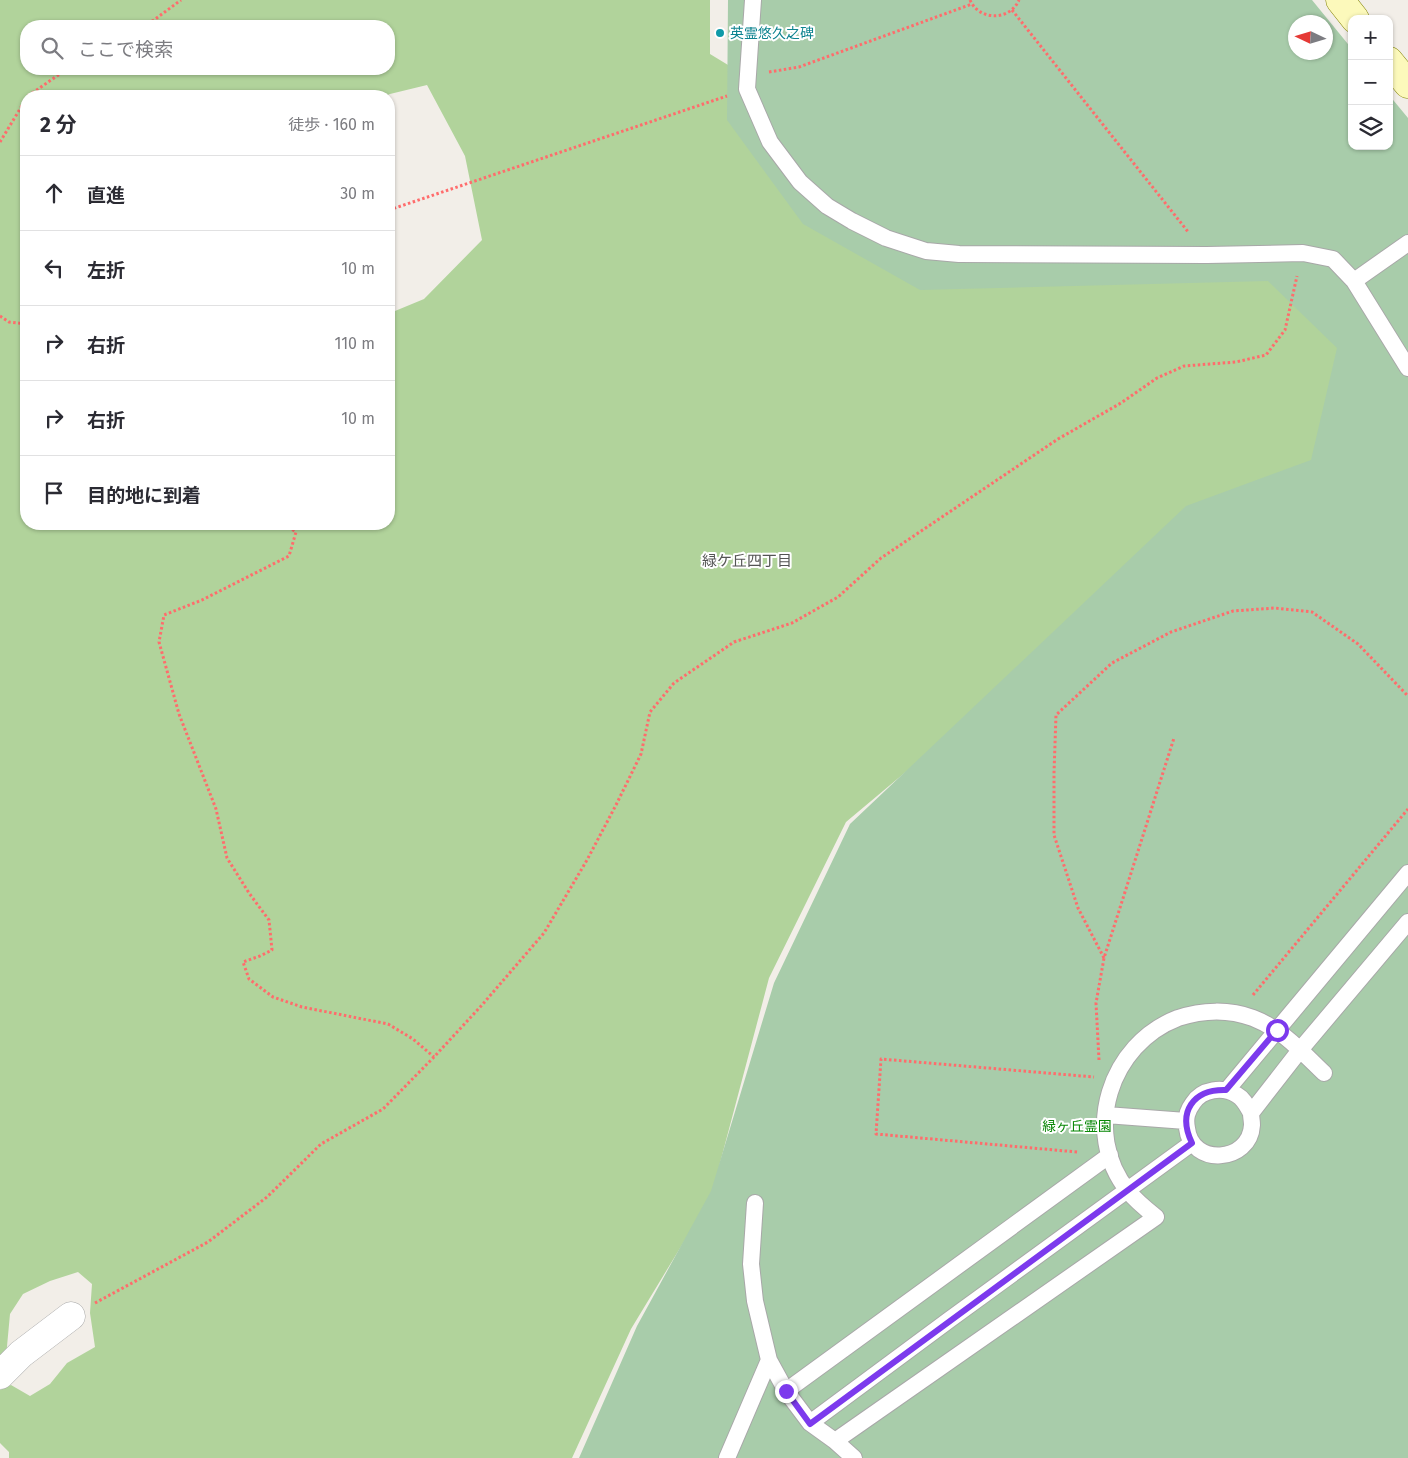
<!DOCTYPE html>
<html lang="ja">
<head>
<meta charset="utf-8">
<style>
  :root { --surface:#fff; --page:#f2f2f3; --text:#2b2b33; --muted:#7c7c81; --line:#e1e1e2 }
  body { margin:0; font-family:"Fira Sans","Noto Sans JP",sans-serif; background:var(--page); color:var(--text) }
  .controls { position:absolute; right:15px; top:15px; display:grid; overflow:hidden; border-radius:10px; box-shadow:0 1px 4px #0004 }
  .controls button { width:45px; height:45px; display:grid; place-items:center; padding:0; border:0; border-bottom:1px solid var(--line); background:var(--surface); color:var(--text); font:25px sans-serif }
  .compass { position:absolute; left:1288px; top:15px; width:45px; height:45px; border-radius:50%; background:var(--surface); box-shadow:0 1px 4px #0004; rotate:274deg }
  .stop { position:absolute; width:15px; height:15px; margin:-11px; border:4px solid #7c3aed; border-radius:50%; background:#fff }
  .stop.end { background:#7c3aed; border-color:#fff; box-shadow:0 1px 5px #0008 }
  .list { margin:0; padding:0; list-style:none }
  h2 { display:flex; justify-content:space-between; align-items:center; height:65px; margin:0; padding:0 20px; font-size:21px }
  h2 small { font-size:16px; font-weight:400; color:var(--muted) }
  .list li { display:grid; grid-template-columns:32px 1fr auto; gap:15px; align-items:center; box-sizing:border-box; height:75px; padding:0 20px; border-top:1px solid var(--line) }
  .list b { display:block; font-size:19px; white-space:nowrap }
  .list em { font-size:16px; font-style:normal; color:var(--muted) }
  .icon { flex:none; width:28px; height:28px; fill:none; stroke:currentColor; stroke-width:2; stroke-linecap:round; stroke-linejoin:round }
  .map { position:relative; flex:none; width:1408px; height:1458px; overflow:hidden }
  .search { position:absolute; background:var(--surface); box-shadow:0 1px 4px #0004; left:20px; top:20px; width:375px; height:55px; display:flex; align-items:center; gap:12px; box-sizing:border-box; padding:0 18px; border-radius:20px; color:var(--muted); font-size:19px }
  .panel { position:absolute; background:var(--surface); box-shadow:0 1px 4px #0004; left:20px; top:90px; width:375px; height:440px; border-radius:20px }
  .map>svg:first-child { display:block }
  .forest { fill:#b1d39b; fill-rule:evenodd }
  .cemetery { fill:#a8ccaa; fill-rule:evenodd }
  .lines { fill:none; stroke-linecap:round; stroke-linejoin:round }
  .service-casing { stroke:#a8a8a8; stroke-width:18 }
  .minor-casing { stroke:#a8a8a8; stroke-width:29 }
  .secondary-casing { stroke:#808100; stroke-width:29 }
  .path { stroke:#ff6c6c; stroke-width:3; stroke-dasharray:2.5 2.5; stroke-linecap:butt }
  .service { stroke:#fff; stroke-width:16 }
  .minor { stroke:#fff; stroke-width:28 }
  .secondary { stroke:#fcf9bb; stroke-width:28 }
  .route { stroke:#7c3aed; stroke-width:6 }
  .culture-dot { fill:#0f9aa8; stroke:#fff; stroke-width:2 }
  .labels { text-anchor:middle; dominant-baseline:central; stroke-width:4; stroke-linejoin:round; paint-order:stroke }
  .culture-label { font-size:14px; fill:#0d838f; stroke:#fff; text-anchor:start }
  .park-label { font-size:14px; fill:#098807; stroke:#fff }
  .neighbourhood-label { font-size:15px; fill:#545454; stroke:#fff }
</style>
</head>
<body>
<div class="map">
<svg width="1408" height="1458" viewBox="0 0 1408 1458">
  <rect width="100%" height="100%" fill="#f2eee8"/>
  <!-- forest -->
  <path class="forest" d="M0 0H710V54L733 68 1270 277 1362 349 1408 438 1130 584 846 822 769 978 711 1197 631 1329 572 1458H9V1452L0 1443V1390L11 1385 30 1396 50 1384 67 1363 95 1347 90 1313 92 1284 78 1272 50 1281 23 1294 10 1314 6 1357 0 1364ZM26 26H389V69H26ZM427 85 465 156 482 240 424 299 395 311 389 308V524H26V96H385L390 94Z"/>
  <!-- cemetery -->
  <path class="cemetery" d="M728 0H1312L1352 49V146H1389V95L1408 118V1458H579L637 1326 711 1191 774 983 850 824 1186 506 1311 460 1337 348 1268 281 920 290 803 224 727 120ZM1296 22H1326V52H1296Z"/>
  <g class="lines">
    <defs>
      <path id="service" d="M753 0 747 89 770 142 800 182 827 206 852 221 886 238 926 251 959 254 1207 255 1303 253 1333 259 1354 281 1408 368
        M1354 281 1408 243
        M1227 1090 1408 873
        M1251 1113C1247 1106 1244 1099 1237 1095 1223 1086 1202 1089 1193 1103 1187 1111 1185 1118 1187 1128 1191 1167 1250 1163 1252 1125 1252 1121 1251 1117 1251 1113L1300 1050 1408 922
        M1106 1115 1186 1121
        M755 1203 751 1264 755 1301 769 1360 786 1391 810 1423 835 1441 854 1458
        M786 1391 1110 1155
        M810 1423 949 1320 1192 1143
        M835 1441 1156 1217C1146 1209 1136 1201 1128 1191 1081 1132 1110 1044 1178 1018 1202 1010 1229 1009 1253 1018 1282 1029 1302 1052 1324 1073
        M727 1458 769 1360"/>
      <path id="minor" d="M0 1375 21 1354 71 1316"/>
      <path id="secondary" d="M1340 0 1355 19
        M1389 61 1408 84"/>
    </defs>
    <!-- service casing -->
    <use href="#service" class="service-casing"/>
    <!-- minor casing -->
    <use href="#minor" class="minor-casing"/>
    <!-- secondary casing -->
    <use href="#secondary" class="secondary-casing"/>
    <!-- path -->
    <path class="path" d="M970 0C979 21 1010 21 1019 0
      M1012 10 1189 233
      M143 26 154 20 181 0
      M769 72 799 67 972 4
      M28 96 67 69
      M0 142 26 99
      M389 210 727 96
      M0 316 9 322 26 324
      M284 524 296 532 289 556 202 600 164 615 159 642 179 714 216 809 227 858 249 893 269 920 272 950 260 956 243 962 249 979 273 997 302 1007 388 1024 413 1039 434 1057
      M1104 958 1078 908 1054 835V773L1056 715 1112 663 1171 632 1233 611 1275 608 1312 612 1358 644 1408 696
      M1253 995 1408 809
      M1099 1060 1096 1003 1104 958 1174 738
      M1077 1152 876 1134 881 1059 1094 1077
      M95 1303 208 1242 267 1197 321 1144 383 1109 434 1057 482 1005 544 933 587 860 616 805 641 754 650 712 674 683 734 642 792 623 838 597 881 558 1058 439 1121 403 1157 378 1184 366 1236 362 1266 355 1285 330 1297 276"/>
    <!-- service -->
    <use href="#service" class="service"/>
    <!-- minor -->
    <use href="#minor" class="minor"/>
    <!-- secondary -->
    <use href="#secondary" class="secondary"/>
  </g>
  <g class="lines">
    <!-- route -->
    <path class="route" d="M786 1391 810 1424 1192 1143C1177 1112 1193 1089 1226 1090L1277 1030"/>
  </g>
  <!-- markers -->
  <circle class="culture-dot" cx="720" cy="33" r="5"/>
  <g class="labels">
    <!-- culture labels -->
    <g class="culture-label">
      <text x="730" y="33">英霊悠久之碑</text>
    </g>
    <!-- park labels -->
    <g class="park-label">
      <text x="1077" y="1126">緑ヶ丘霊園</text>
    </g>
    <!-- neighbourhood labels -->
    <g class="neighbourhood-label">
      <text x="747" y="561">緑ケ丘四丁目</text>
    </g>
  </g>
</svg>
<div class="controls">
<button>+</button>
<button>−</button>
<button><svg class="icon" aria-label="layers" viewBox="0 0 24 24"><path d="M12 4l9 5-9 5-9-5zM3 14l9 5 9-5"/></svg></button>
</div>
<svg class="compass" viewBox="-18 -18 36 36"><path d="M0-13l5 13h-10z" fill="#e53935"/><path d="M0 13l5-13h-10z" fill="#7c7c81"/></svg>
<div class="stop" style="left:1277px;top:1030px"></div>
<div class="stop end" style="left:786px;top:1391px"></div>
<div class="search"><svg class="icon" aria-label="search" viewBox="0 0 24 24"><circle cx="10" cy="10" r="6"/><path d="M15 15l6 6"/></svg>ここで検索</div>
<section class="panel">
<h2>2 分<small>徒歩 · 160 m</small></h2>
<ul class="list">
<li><svg class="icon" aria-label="ahead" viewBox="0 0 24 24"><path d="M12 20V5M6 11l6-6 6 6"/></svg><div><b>直進</b></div><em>30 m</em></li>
<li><svg class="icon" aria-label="left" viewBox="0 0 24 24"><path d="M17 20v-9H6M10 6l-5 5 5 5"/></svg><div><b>左折</b></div><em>10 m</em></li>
<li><svg class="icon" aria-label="right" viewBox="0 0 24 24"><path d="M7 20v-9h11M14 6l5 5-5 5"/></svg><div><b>右折</b></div><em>110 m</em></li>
<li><svg class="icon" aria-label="right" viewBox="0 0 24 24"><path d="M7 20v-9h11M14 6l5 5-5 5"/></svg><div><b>右折</b></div><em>10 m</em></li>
<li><svg class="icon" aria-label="arrive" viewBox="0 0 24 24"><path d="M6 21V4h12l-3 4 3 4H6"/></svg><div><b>目的地に到着</b></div></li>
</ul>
</section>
</div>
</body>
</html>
